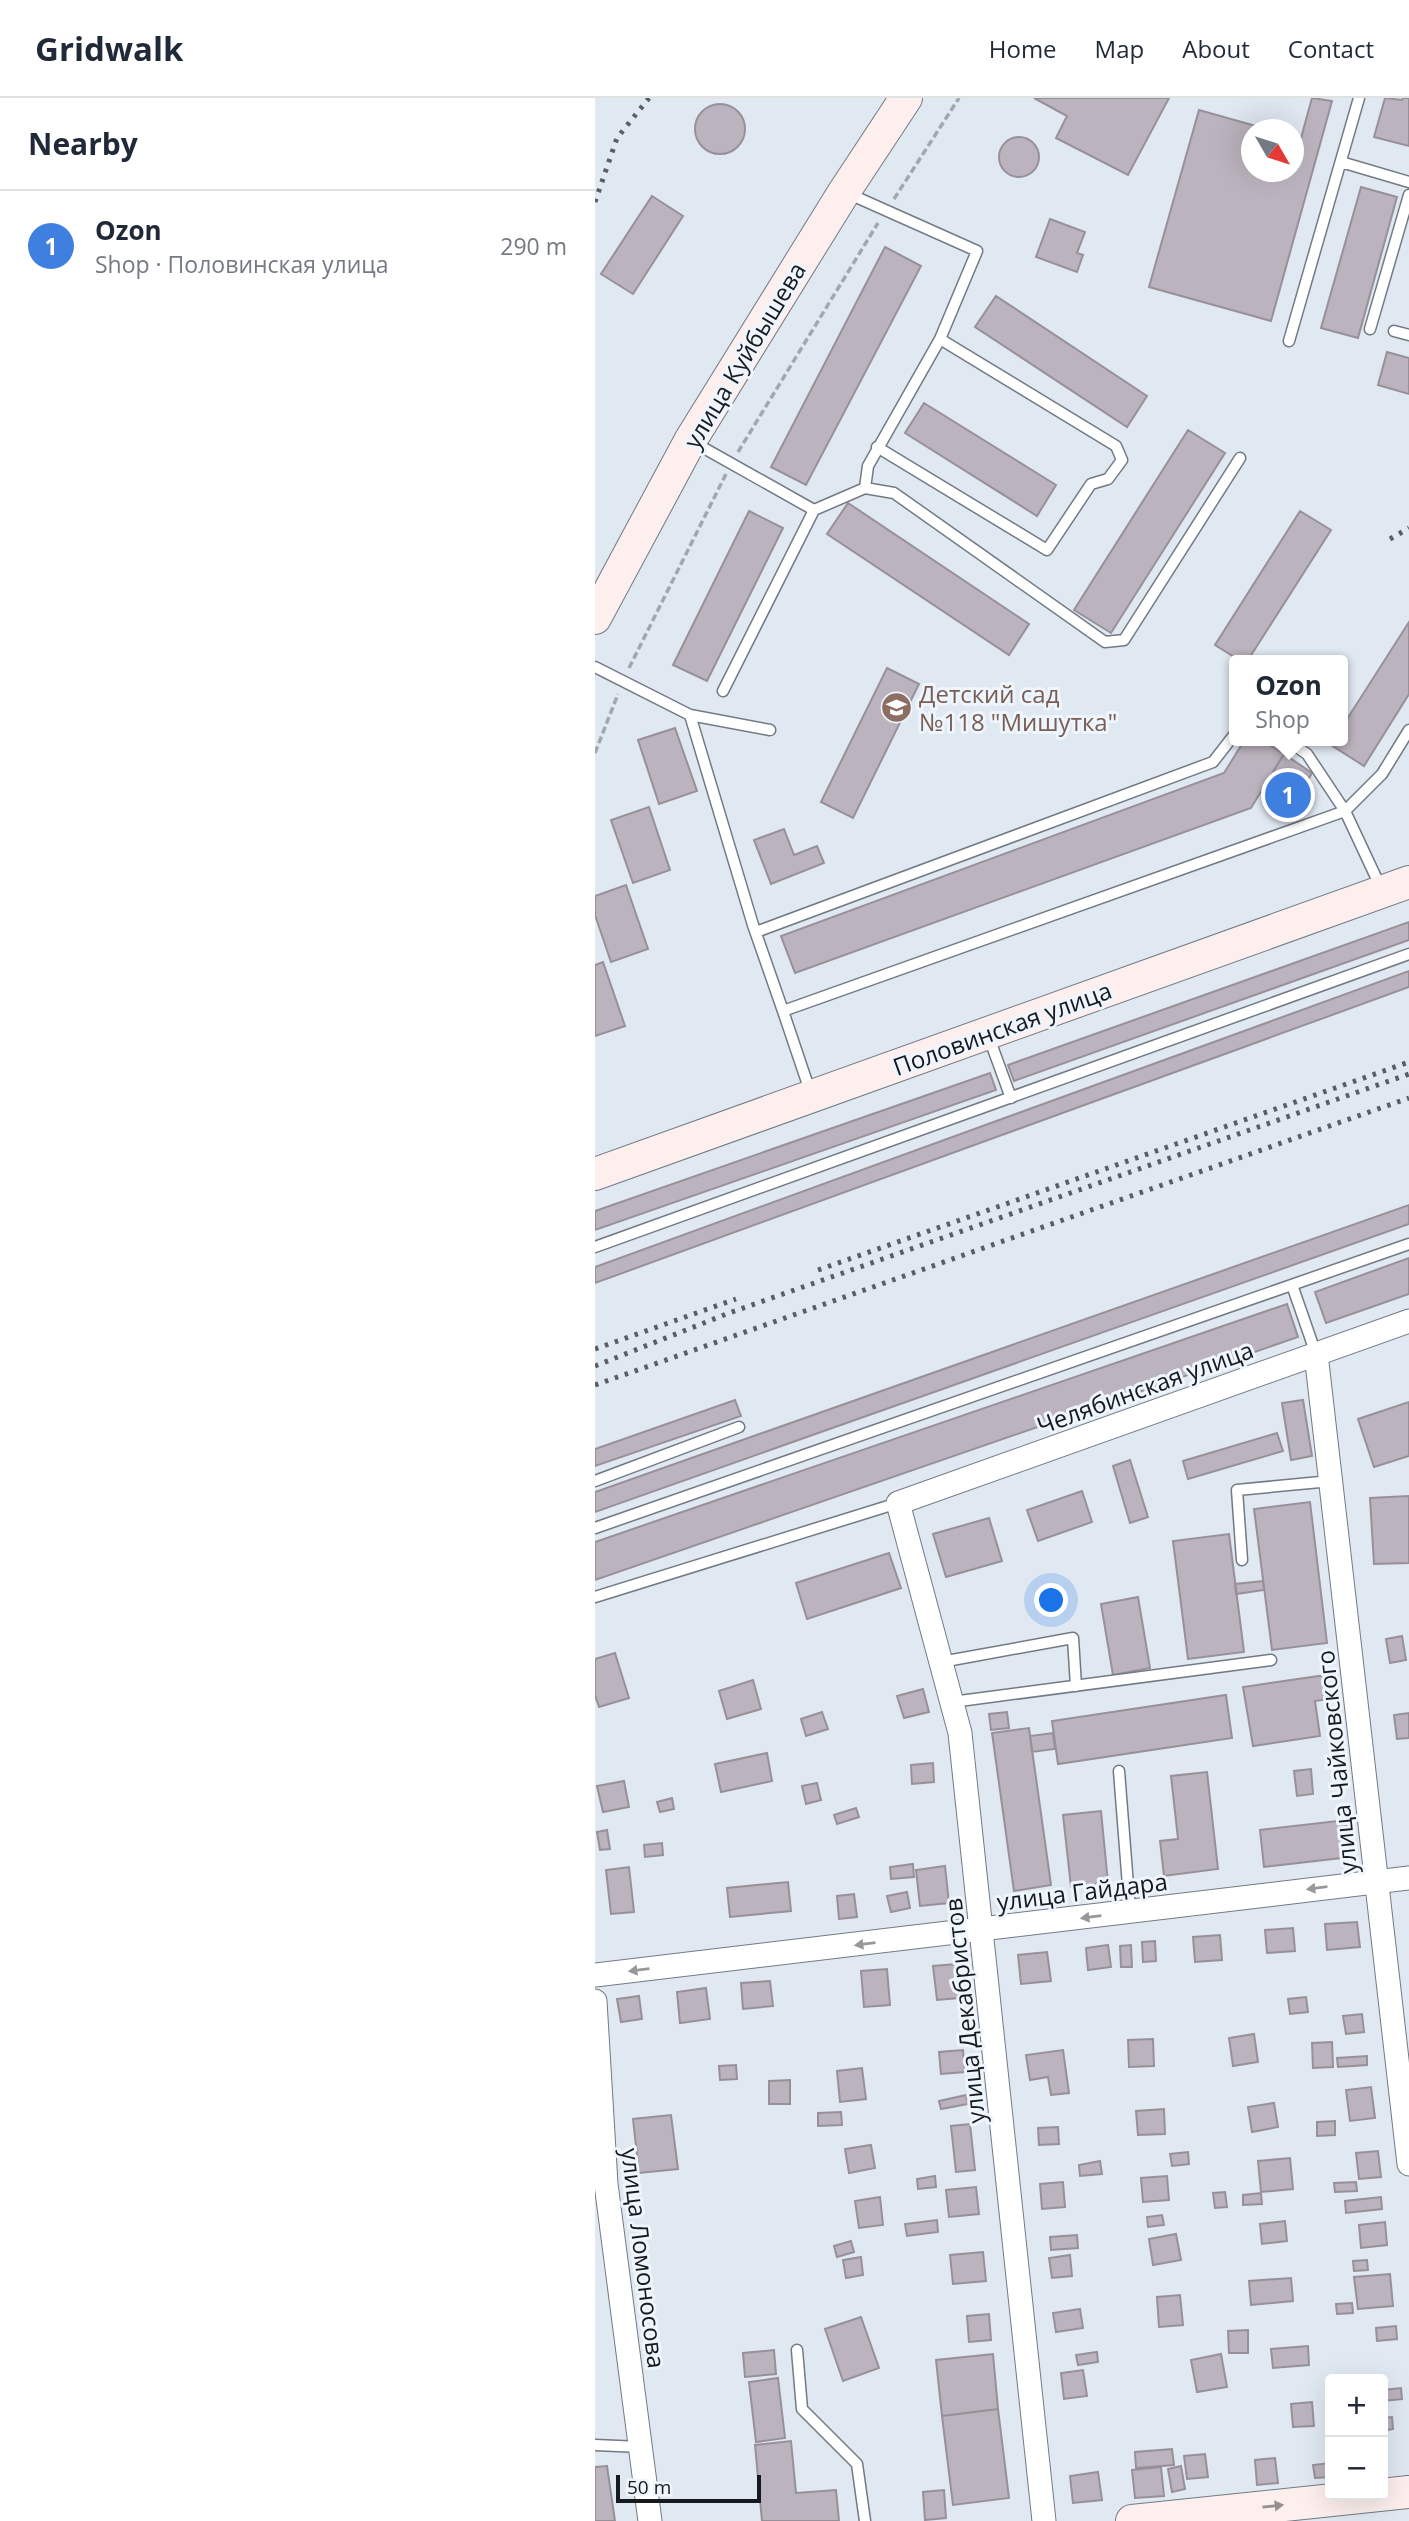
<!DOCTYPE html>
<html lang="en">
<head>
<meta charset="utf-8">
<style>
  :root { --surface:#fff; --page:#f6f6f7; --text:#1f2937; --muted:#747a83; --line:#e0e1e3; --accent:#b45309 }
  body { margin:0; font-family:"Open Sans",sans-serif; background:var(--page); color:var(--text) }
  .controls { position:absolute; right:21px; bottom:21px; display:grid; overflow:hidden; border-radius:7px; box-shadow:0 7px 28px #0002 }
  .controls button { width:63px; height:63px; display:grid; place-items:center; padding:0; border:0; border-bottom:2px solid var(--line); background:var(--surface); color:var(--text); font:35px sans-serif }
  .compass { position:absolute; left:646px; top:21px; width:63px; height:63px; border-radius:50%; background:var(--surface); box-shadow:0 7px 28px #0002; rotate:129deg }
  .scale { position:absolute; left:21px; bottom:18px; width:145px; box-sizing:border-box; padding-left:7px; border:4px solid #16191d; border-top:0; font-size:19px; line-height:24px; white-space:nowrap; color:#16191d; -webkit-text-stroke:5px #eef5fd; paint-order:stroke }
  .you { position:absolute; left:457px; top:1503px; width:24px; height:24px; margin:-18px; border:5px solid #fff; border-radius:50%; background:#1a73e8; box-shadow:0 0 0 10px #1a73e833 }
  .badge { display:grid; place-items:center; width:46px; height:46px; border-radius:50%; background:var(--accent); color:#fff; font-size:23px; font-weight:700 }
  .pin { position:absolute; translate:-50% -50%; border:4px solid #fff; box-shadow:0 2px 7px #0006 }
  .popup { position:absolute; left:634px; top:557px; width:119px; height:91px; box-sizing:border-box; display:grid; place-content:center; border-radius:7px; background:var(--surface); filter:drop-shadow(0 2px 5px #0005); font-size:23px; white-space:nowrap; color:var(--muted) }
  .popup b { font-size:26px; color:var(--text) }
  .popup::after { content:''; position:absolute; left:50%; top:100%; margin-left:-14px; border:14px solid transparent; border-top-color:var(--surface) }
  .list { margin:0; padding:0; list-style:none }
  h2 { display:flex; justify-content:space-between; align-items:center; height:91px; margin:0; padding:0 28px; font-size:30px }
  h2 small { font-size:23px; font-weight:400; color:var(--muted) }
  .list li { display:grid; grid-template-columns:46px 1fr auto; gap:21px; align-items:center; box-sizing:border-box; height:112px; padding:0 28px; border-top:2px solid var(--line) }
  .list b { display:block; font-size:26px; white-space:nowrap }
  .list p { margin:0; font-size:23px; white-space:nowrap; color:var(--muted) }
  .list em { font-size:23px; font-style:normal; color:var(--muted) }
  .map { position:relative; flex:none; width:814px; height:2423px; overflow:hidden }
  header { display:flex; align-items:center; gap:42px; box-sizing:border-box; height:98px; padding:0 35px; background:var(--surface); border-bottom:2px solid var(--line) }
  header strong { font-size:33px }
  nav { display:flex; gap:38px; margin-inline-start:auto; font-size:24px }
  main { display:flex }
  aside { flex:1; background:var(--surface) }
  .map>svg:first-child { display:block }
  .building { fill:#bbb3bd; stroke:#989099; stroke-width:2 }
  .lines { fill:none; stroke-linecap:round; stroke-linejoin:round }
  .lane-casing { stroke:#727a83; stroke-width:13 }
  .street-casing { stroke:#727a83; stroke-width:25 }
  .secondary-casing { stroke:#727a83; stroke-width:34 }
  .path { stroke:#a0a7af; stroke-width:3.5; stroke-dasharray:7 3.5; stroke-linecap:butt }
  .lane { stroke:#fff; stroke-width:10 }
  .street { stroke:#fff; stroke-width:23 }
  .secondary { stroke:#fcefee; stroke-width:32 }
  .rail { stroke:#595e64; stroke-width:5; stroke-dasharray:3.5 7; stroke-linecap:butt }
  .oneway { fill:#969899 }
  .oneway2 { fill:#948f90 }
  .labels { text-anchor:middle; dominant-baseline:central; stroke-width:6; stroke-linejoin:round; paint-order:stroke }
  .street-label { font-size:24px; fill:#16191d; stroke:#eef5fd }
  .education-label { font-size:24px; fill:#785e54; stroke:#eef5fd; text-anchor:start }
</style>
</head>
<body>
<header>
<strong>Gridwalk</strong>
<nav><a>Home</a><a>Map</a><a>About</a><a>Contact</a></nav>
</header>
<main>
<aside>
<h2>Nearby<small></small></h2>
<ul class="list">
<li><span class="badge" style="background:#3f7fe0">1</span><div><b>Ozon</b><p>Shop · Половинская улица</p></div><em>290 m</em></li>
</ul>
</aside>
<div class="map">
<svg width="814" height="2423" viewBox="0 0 814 2423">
  <rect width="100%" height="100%" fill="#e0e8f2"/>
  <!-- building -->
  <path class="building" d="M439 0H574L533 77 461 40 472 18Z
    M717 0 737 3 676 223 554 189 604 12 675 32H656V74H698V38L706 40Z
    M790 0 807 2 808 0H814V48L779 39Z
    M100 31a25 25 0 1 1 50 0a25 25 0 1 1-50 0Z
    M404 59a20 20 0 1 1 40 0a20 20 0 1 1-40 0Z
    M766 89 802 99 763 240 726 230Z
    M57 98 88 118 38 196 6 176Z
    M455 121 490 134 482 155 488 157 482 174 441 159Z
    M290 149 326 168 211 387 176 369Z
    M401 198 552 298 532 329 380 229Z
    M792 254 814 260V296L783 287Z
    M329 305 461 387 442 418 310 335Z
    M593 332 630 355 516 535 479 512Z
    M253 405 434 526 414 557 232 436Z
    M154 413 188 430 112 583 78 567Z
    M705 413 736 432 653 562H644L620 547Z
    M814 524V596L769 668 736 647 739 643H747V629Z
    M292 570 324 586 258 720 226 704Z
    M80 630 102 693 64 706 43 642Z
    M649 643H668L689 656 656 710 200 875 186 838 629 675Z
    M689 656 717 675 697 708 668 690Z
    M54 709 75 772 38 785 16 722Z
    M189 731 199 757 222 748 229 765 176 786 159 742Z
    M31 787 53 851 16 864 0 817V798Z
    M814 824V842L419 983 413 967Z
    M8 864 30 928 0 938V867Z
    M814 873V889L0 1185V1169Z
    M395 975 401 992 0 1132V1113Z
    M814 1107V1126L0 1414V1394Z
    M814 1160V1196L731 1225 720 1194Z
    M692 1206 703 1239 0 1482V1444Z
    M140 1302 146 1318 0 1368V1351Z
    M708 1302 717 1358 696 1362 687 1305Z
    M814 1304V1358L779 1369 763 1321Z
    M682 1335 688 1353 593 1381 588 1363Z
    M535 1362 553 1419 535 1425 518 1368Z
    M487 1393 497 1424 443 1443 432 1412Z
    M814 1398V1465L779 1466 775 1400Z
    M715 1404 732 1545 677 1552 659 1411Z
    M394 1420 407 1463 351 1479 338 1436Z
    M634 1436 649 1554 593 1561 578 1443Z
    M294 1455 306 1490 212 1521 201 1485Z
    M668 1483 669 1492 641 1496 640 1486Z
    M543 1499 555 1570 518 1577 506 1506Z
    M807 1538 811 1562 795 1565 791 1541Z
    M20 1555 34 1600 4 1609 0 1597V1561Z
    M731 1577 734 1601 720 1603 725 1638 658 1648 648 1589Z
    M158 1582 166 1611 132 1621 124 1593Z
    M328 1591 334 1614 309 1620 302 1598Z
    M631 1597 637 1640 463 1666 457 1623Z
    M227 1614 233 1631 211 1638 206 1621Z
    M412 1614 414 1630 396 1632 394 1616Z
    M814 1615V1640L802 1641 799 1617Z
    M434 1630 456 1787 419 1793 397 1635Z
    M458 1635 460 1651 437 1654 435 1638Z
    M172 1655 177 1683 126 1694 120 1666Z
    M338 1665 339 1684 317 1686 316 1667Z
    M716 1671 718 1696 702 1698 699 1673Z
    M612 1674 623 1771 569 1778 565 1743 583 1741 576 1678Z
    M29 1683 34 1709 8 1714 2 1688Z
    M222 1685 226 1702 211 1706 207 1688Z
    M77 1700 79 1711 65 1714 62 1704Z
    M261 1710 264 1719 242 1726 239 1717Z
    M506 1713 513 1785 476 1789 468 1717Z
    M751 1722 755 1759 669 1769 665 1732Z
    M12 1732 15 1751 5 1752 2 1734Z
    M67 1745 68 1757 50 1759 49 1747Z
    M318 1766 319 1779 296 1781 295 1769Z
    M350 1768 354 1805 325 1808 321 1772Z
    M34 1769 39 1814 16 1816 11 1772Z
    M193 1784 196 1813 135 1819 132 1790Z
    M312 1794 315 1810 296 1814 292 1798Z
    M259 1796 262 1819 244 1821 242 1798Z
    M762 1824 765 1849 732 1852 730 1826Z
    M698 1830 700 1853 672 1855 670 1832Z
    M625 1837 627 1862 600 1864 598 1839Z
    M560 1843 561 1863 548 1864 547 1844Z
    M513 1847 516 1869 493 1872 491 1850Z
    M536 1847 537 1869H526L525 1848Z
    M452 1854 456 1883 426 1886 423 1857Z
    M361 1866 364 1900 342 1902 338 1868Z
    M292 1871 295 1907 269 1909 266 1873Z
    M175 1883 178 1908 148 1911 146 1885Z
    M111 1890 115 1921 85 1925 82 1894Z
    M44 1898 47 1921 26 1924 22 1901Z
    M711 1899 713 1914 695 1916 693 1901Z
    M767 1916 769 1934 751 1936 748 1918Z
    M659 1936 663 1964 638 1968 634 1940Z
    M558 1941 559 1968 534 1969 533 1942Z
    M737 1944 738 1969 718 1970 717 1945Z
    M368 1952 370 1974 346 1976 344 1954Z
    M468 1952 474 1995 456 1997 453 1979 435 1982 431 1957Z
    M772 1958V1967L743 1969 742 1960Z
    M141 1967 142 1981 125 1982 124 1968Z
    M267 1970 271 2001 245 2004 242 1973Z
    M195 1982V2006H174V1983Z
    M776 1989 780 2020 755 2023 751 1992Z
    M371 1997 373 2006 346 2011 344 2003Z
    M679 2005 683 2029 657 2034 653 2009Z
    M569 2011 570 2036 543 2037 541 2013Z
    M246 2014 247 2027 223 2028V2015Z
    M76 2017 83 2071 44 2075 38 2021Z
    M740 2023V2037L722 2038V2024Z
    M375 2026 380 2072 361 2074 356 2028Z
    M463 2029 464 2046 444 2047 443 2030Z
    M276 2047 280 2070 254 2075 250 2051Z
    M783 2053 786 2079 764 2081 761 2055Z
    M593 2054 594 2066 577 2068 575 2056Z
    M695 2060 698 2091 666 2094 663 2063Z
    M505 2063 507 2076 485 2078 484 2067Z
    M340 2078 341 2089 323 2091 322 2081Z
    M572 2078 574 2102 548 2104 546 2080Z
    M468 2084 470 2109 447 2111 445 2086Z
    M761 2084 762 2093 740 2094 739 2085Z
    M381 2089 384 2116 354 2119 351 2092Z
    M630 2094 632 2109 620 2110 618 2095Z
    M666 2095 667 2106 648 2107V2097Z
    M285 2099 288 2127 264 2130 260 2103Z
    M786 2099 787 2111 751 2115 750 2103Z
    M567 2117 569 2127 553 2129 552 2119Z
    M342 2122 343 2134 312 2138 310 2126Z
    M690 2123 692 2143 667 2146 665 2126Z
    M790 2124 792 2147 766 2150 764 2127Z
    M581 2136 586 2162 558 2167 554 2141Z
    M482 2137 483 2150 456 2152 455 2139Z
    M256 2143 259 2154 242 2159 239 2148Z
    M388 2154 391 2183 358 2186 355 2157Z
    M475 2157 477 2178 457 2180 454 2160Z
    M266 2159 268 2177 251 2180 248 2162Z
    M772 2162 773 2172 759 2173 758 2163Z
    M795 2176 798 2208 763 2211 759 2179Z
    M696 2180 698 2203 656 2207 654 2183Z
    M585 2197 588 2227 564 2229 562 2199Z
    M757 2205 758 2215 742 2216 741 2206Z
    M485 2211 488 2230 461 2234 458 2215Z
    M394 2216 396 2242 374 2244 372 2218Z
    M266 2219 284 2270 248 2283 230 2231Z
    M801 2228 802 2241 782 2243 781 2230Z
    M653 2232V2255H634L633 2233Z
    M713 2248 714 2267 678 2270 676 2251Z
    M179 2252 181 2276 150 2279 148 2255Z
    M502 2254 503 2264 483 2267 481 2257Z
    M398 2256 403 2311 347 2318 341 2262Z
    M626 2256 632 2289 602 2294 596 2262Z
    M488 2272 492 2298 469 2301 466 2275Z
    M183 2280 190 2340 161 2344 154 2284Z
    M806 2290 807 2301 788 2303V2292Z
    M717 2304 719 2328 698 2329 696 2306Z
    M403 2311 414 2400 358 2407 347 2318Z
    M797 2319 798 2331 788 2333V2320Z
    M196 2343 201 2395 241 2392 244 2423H167L160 2347Z
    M577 2351 579 2367 541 2370 540 2354Z
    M610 2356 613 2379 592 2381 589 2358Z
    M680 2360 683 2385 662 2387 660 2362Z
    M735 2365V2379L720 2380 718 2367Z
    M12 2368 20 2423H0V2369Z
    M586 2368 590 2391 577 2394 573 2371Z
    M566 2369 569 2398 540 2400 537 2372Z
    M503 2374 507 2402 478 2405 475 2378Z
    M349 2392 351 2420 330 2422 328 2394Z"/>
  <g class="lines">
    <defs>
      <path id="lane" d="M746 64 814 84
        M252 95 382 153 345 241 273 368 270 390
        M775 231 814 97
        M799 233 814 237
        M694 243 764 0
        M98 344 219 412 270 390 299 395 510 544 529 542 645 360
        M282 349 452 452 496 386 513 381 527 362 521 348 345 241
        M0 569 95 617 175 632
        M128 593 219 412
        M95 617 158 827 188 913
        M693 643 712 656 750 713 787 676 814 632
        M161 834 618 664 639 637
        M393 937 416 1000
        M216 996 188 913 750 713 786 790
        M0 1149 814 856
        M697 1187 721 1256
        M0 1383 144 1329
        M0 1430 814 1146
        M647 1462 642 1392 736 1383
        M0 1499 303 1405
        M346 1564 478 1540 481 1588
        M357 1604 676 1562
        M524 1673 535 1813
        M202 2252 207 2311 262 2366 270 2423
        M0 2347 46 2349"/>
      <path id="street" d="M721 1256 814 2066
        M0 1877 814 1780
        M0 1903 11 2086 55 2423
        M449 2423 365 1635 303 1405 814 1223"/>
      <path id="secondary" d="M0 520 95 343 249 94 311 0
        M0 1076 814 784
        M537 2423 814 2394"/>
    </defs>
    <!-- lane casing -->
    <use href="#lane" class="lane-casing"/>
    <!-- street casing -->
    <use href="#street" class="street-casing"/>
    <!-- secondary casing -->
    <use href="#secondary" class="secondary-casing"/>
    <!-- path -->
    <path class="path" d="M299 101 364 0
      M143 354 283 125
      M34 570 131 376
      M0 655 23 596"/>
    <!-- lane -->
    <use href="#lane" class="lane"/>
    <!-- street -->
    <use href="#street" class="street"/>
    <!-- secondary -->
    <use href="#secondary" class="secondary"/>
    <!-- rail -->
    <path class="rail" d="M0 104 22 40 54 0
      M795 441 814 430
      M223 1172 814 964
      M0 1251 141 1201
      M0 1268 134 1215 814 976
      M0 1287 814 1000"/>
  </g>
  <!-- one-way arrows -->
  <defs><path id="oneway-solid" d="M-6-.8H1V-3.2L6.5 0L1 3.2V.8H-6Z" transform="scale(1.75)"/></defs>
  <g class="oneway">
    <use href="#oneway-solid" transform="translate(722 1790) rotate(173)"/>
    <use href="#oneway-solid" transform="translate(496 1819) rotate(173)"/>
    <use href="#oneway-solid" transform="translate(270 1846) rotate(173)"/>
    <use href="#oneway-solid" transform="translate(44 1872) rotate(173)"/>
  </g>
  <use class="oneway2" href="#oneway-solid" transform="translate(678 2408) rotate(-6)"/>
  <!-- icons -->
  <defs>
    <symbol id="school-disc" viewBox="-11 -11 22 22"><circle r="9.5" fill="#8d6e63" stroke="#eef5fd"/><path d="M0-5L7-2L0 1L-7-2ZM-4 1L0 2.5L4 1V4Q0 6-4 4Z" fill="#fff"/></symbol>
  </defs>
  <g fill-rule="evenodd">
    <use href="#school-disc" x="284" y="592" width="35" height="35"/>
  </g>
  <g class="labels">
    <!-- street labels -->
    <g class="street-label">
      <text transform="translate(149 257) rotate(-59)">улица Куйбышева</text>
      <text transform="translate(407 930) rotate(-20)">Половинская улица</text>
      <text transform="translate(550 1289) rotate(-20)">Челябинская улица</text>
      <text transform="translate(741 1664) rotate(-96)">улица Чайковского</text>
      <text transform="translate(487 1793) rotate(-7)">улица Гайдара</text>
      <text transform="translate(369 1913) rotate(-96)">улица Декабристов</text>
      <text transform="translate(49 2160) rotate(83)">улица Ломоносова</text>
    </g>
    <!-- education labels -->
    <g class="education-label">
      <text x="324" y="595">Детский сад<tspan x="324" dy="28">№118 "Мишутка"</tspan></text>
    </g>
  </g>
</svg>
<div class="controls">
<button>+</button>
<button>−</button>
</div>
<svg class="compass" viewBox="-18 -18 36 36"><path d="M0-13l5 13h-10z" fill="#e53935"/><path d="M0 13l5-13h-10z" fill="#747a83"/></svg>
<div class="scale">50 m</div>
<div class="you"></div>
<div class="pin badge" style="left:693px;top:697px;background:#3f7fe0">1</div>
<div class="popup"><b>Ozon</b>Shop</div>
</div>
</main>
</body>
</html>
